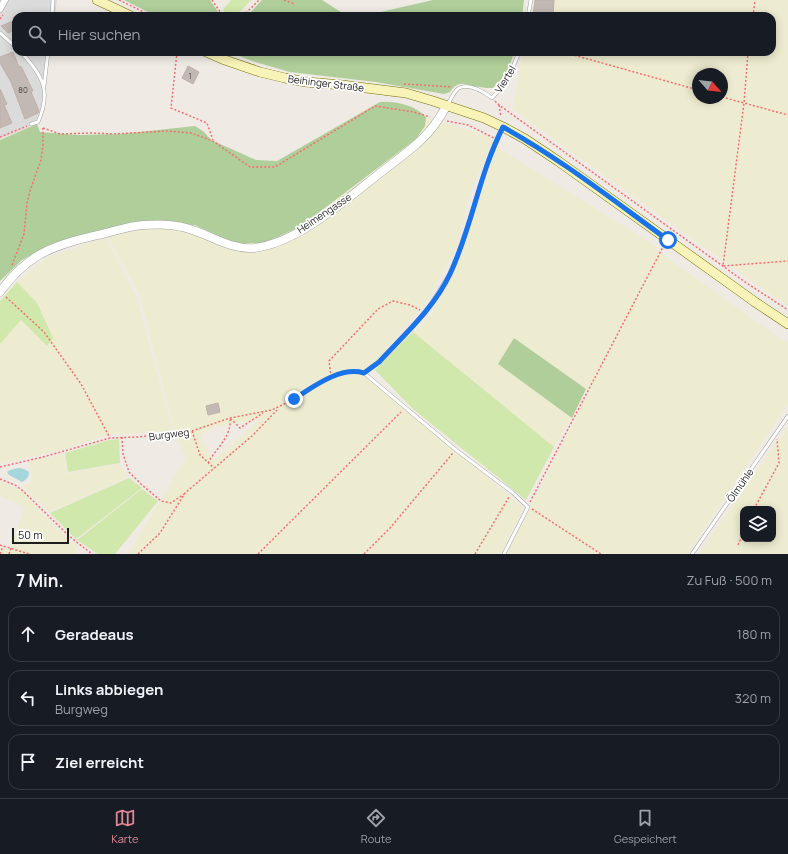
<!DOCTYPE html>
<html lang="de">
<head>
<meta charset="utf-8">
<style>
  :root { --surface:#171b24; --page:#20242c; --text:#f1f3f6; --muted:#9ea1a6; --line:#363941; --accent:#df8793 }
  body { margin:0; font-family:Manrope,sans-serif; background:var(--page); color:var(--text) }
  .controls { position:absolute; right:12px; bottom:12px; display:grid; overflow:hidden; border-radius:8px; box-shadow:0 2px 10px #0003 }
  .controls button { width:36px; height:36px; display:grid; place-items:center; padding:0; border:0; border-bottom:1px solid var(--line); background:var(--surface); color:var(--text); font:20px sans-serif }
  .compass { position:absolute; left:692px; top:68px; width:36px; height:36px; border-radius:50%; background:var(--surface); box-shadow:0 2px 10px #0003; rotate:117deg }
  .scale { position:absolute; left:12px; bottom:10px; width:57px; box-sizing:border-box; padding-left:4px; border:2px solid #1e1e1e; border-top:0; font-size:11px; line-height:14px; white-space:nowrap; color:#1e1e1e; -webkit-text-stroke:3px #fff; paint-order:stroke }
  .stop { position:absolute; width:12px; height:12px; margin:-9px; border:3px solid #1a73e8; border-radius:50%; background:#fff }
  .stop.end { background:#1a73e8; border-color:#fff; box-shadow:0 1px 4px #0008 }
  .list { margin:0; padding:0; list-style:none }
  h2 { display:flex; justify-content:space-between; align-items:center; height:52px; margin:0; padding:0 16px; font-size:17px }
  h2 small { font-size:13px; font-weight:400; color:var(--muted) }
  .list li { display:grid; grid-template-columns:26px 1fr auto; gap:12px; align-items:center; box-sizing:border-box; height:56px; margin:0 8px 8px; padding:0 8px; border:1px solid var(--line); border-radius:12px }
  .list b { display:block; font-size:15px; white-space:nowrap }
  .list p { margin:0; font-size:13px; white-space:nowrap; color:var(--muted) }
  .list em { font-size:13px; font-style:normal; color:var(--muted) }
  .icon { flex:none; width:22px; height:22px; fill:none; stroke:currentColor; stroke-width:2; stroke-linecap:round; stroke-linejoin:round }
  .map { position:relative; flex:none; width:788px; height:554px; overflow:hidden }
  .search { position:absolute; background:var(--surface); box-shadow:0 2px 10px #0003; left:12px; right:12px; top:12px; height:44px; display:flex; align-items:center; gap:10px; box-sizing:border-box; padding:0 14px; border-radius:12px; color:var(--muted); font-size:15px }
  .sheet { height:244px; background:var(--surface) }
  nav { display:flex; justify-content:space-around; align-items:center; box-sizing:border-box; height:56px; border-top:1px solid var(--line); background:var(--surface); font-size:11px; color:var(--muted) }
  nav a { display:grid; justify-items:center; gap:2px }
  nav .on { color:var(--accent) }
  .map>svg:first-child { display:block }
  .residential { fill:#dcdbdb }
  .farmland { fill:#edecd0; fill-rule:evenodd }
  .grass { fill:#d0e8ab }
  .forest { fill:#afce99 }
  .water { fill:#a5d6dc }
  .building { fill:#c3b9b4; stroke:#c0afa7 }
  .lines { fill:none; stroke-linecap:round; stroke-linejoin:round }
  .service-casing { stroke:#a2a2a2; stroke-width:4 }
  .minor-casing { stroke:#a2a2a2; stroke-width:7 }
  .tertiary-casing { stroke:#a2a2a2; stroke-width:9 }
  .secondary-casing { stroke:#737207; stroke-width:10 }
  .path { stroke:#f76d6f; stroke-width:1.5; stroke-dasharray:2 2; stroke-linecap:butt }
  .service { stroke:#fff; stroke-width:3 }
  .minor { stroke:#fff; stroke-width:6 }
  .tertiary { stroke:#fff; stroke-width:8 }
  .secondary { stroke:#f8f4b9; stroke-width:9 }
  .route { stroke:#1a73e8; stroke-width:5 }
  .labels { text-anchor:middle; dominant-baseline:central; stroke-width:3.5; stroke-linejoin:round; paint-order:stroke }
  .number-label { font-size:8px; fill:#474544 }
  .street-label { font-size:10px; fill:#1e1e1e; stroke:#fff }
</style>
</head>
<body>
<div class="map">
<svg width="788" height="554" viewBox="0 0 788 554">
  <rect width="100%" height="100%" fill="#efeae4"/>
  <!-- residential -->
  <path class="residential" d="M0 0H57L55 16H16V52H50L45 86 46 99 40 119 37 124 0 139Z"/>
  <!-- farmland -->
  <path class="farmland" d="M534 0H788V305L770 294 670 223 512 109 523 52H772V16H531ZM698 74H722V98H698Z
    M426 117 489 136 493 142 471 190 457 247 428 299 367 373 523 508 501 554H128L186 458 176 436 139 293 104 230 145 223 195 225 233 243 301 226 416 139 425 126ZM260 419 213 461 200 435 216 427Z
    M497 147 657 247 659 252 788 344V404L687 554H506L589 392 515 338 498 363 572 418 554 447 413 332 429 318 454 273 462 252Z
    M106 237 136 296 173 431 107 435 61 450 0 464V344L21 320 47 346 37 303 17 282 46 258Z
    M788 426V554H699L736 499ZM743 509H773V539H743Z
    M63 454 67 474 119 464 128 477 49 512 23 487 32 481 28 462Z
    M0 481 5 483 24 492 36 507 66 537 78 546 74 554H0V548L8 550 11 546 25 507 0 496Z"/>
  <!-- grass -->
  <path class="grass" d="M231 0H251L236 16H228L223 10Z
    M17 282 37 303 53 338 47 346 21 320 0 344V301Z
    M413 332 554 447 526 500 413 409 375 370Z
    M119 439 120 463 68 472 65 453 110 440Z
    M129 478 142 488 76 539 50 513Z
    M142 489 158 501 115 554H98L77 540Z"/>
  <!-- forest -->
  <path class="forest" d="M124 0H210L221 16H156Z
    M262 0H322L347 16H254L249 14Z
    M433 0H524L522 16H363Z
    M229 52H257L261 54 263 52H514C509 70 506 75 493 88 489 88 484 88 480 87 467 86 459 78 450 92L444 94 376 82 290 72 255 62Z
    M380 102C395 101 415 105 426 117L425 126 416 139 301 226 264 243H233L195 225 145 223 76 236 49 245 22 260 0 281V140L37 124 40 132 79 135 121 134 195 126 204 132 211 140 256 160 277 161Z
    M514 338 586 389 572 418 498 364Z"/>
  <!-- water -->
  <path class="water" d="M19 468 24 469 29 472C29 477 27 479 22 482L9 475 7 472 10 470Z"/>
  <!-- building -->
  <path class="building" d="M535 0H554L553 16H533Z
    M16 20V29L8 33 1 26Z
    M13 52 19 67 21 66 33 91 31 92 39 111 38 113 25 119 11 82 0 63V57Z
    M188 66 199 72 193 84 182 78Z
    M0 89 7 104 4 105 12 123 0 128Z
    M218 403 220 412 208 415 206 406Z"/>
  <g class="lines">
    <defs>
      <path id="service" d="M52 16 53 0
        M528 16 531 0
        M0 33 16 47
        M21 52C42 75 52 90 38 122L31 124
        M44 86 48 52
        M448 104C451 99 454 91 459 88 470 83 484 92 492 98 505 85 513 69 519 52
        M502 129 486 167 462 245 449 275 425 313 379 362 364 373 456 450 512 492 528 507 504 554
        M692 554 788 416"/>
      <path id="minor" d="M0 9 5 0"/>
      <path id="tertiary" d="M0 292C10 278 24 264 39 255 58 244 81 239 102 234 115 231 129 226 143 225 156 224 170 224 182 227 207 232 228 250 254 248 296 243 342 203 375 177 390 165 406 154 420 141 431 131 440 118 447 105"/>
      <path id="secondary" d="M97 0 131 16
        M206 52 222 59 260 72 285 78 306 82 342 85 406 93 433 101 484 118 503 127 525 139 558 161 755 302 788 324"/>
    </defs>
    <!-- service casing -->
    <use href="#service" class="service-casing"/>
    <!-- minor casing -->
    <use href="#minor" class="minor-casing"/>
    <!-- tertiary casing -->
    <use href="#tertiary" class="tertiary-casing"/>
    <!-- secondary casing -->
    <use href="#secondary" class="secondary-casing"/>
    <!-- path -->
    <path class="path" d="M119 0 152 16
      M212 0 223 16
      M284 0 295 4
      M243 16 259 0
      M753 16 755 0
      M0 19 3 15
      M177 52 171 108 207 123 213 140
      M563 52 698 90
      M748 52 744 103 723 266 788 261
      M404 84 452 87
      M722 97 788 115
      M495 101 499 105 745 282 788 310
      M499 105 501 117
      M447 121 468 125 494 138
      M43 128 60 134 90 133 113 134 168 131 191 133 213 141 250 167H275L375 106 414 112 430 117
      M0 137 27 126
      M12 265 24 234 27 203 30 191 41 160 43 145V128
      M6 297 44 332 81 384 110 438
      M331 377 329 361 378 309 393 301 410 305 420 310
      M192 431 200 455 214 468
      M122 437 123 454 129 472 142 485 161 501 171 503 184 494
      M208 463C216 448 232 437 230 418L240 428 263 413
      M0 467 43 457 110 438 138 437 192 431 230 418 272 410 294 399 331 377 346 372 359 371
      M0 479 15 485 23 491 69 536 92 554
      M530 502 663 247
      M532 509 601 554
      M754 509 779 463 777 439
      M0 545 29 554
      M738 545 743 534
      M0 554 3 546
      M9 554 11 548
      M138 554 160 533 185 493 252 436 277 410
      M258 554 401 412
      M364 554 390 528 453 453
      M475 554 509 497"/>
    <!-- service -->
    <use href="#service" class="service"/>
    <!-- minor -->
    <use href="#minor" class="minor"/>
    <!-- tertiary -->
    <use href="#tertiary" class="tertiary"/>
    <!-- secondary -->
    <use href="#secondary" class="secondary"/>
  </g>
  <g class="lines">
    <!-- route -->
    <path class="route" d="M294 399C313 387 340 366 364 373L379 362C405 334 434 308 450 274 472 227 479 174 503 127 561 159 614 201 668 240"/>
  </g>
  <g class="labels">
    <!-- number labels -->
    <g class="number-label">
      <text x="190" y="75">1</text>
      <text x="23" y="89">80</text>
    </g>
    <!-- street labels -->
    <g class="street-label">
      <text transform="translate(505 79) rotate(-58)">Viertel</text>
      <text transform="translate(326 83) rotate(7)">Beihinger Straße</text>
      <text transform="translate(324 213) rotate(-34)">Heimengasse</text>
      <text transform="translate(169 434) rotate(-7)">Burgweg</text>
      <text transform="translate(740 485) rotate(-55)">Ölmühle</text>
    </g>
  </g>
</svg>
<div class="controls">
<button><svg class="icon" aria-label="layers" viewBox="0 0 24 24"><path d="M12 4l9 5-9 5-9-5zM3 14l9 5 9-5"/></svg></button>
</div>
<svg class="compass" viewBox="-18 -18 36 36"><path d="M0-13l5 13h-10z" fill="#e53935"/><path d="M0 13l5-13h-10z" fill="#9ea1a6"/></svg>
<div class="scale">50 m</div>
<div class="stop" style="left:668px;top:240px"></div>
<div class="stop end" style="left:294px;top:399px"></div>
<div class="search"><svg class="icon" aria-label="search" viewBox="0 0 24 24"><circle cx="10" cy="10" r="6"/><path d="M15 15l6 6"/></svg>Hier suchen</div>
</div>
<section class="sheet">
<h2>7 Min.<small>Zu Fuß · 500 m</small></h2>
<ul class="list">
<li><svg class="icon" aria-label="ahead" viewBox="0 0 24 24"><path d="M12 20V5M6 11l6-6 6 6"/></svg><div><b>Geradeaus</b></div><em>180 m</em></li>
<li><svg class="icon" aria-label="left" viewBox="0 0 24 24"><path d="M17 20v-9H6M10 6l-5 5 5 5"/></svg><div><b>Links abbiegen</b><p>Burgweg</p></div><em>320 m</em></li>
<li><svg class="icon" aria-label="arrive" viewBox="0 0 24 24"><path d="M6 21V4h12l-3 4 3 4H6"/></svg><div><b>Ziel erreicht</b></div></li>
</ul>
</section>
<nav>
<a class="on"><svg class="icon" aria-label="map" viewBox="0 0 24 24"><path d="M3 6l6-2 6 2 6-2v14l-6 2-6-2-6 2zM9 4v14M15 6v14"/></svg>Karte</a>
<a><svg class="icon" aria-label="directions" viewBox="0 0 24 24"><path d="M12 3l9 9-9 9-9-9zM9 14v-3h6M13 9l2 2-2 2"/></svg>Route</a>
<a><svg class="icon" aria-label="saved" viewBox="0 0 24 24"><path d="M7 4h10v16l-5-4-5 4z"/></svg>Gespeichert</a>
</nav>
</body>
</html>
